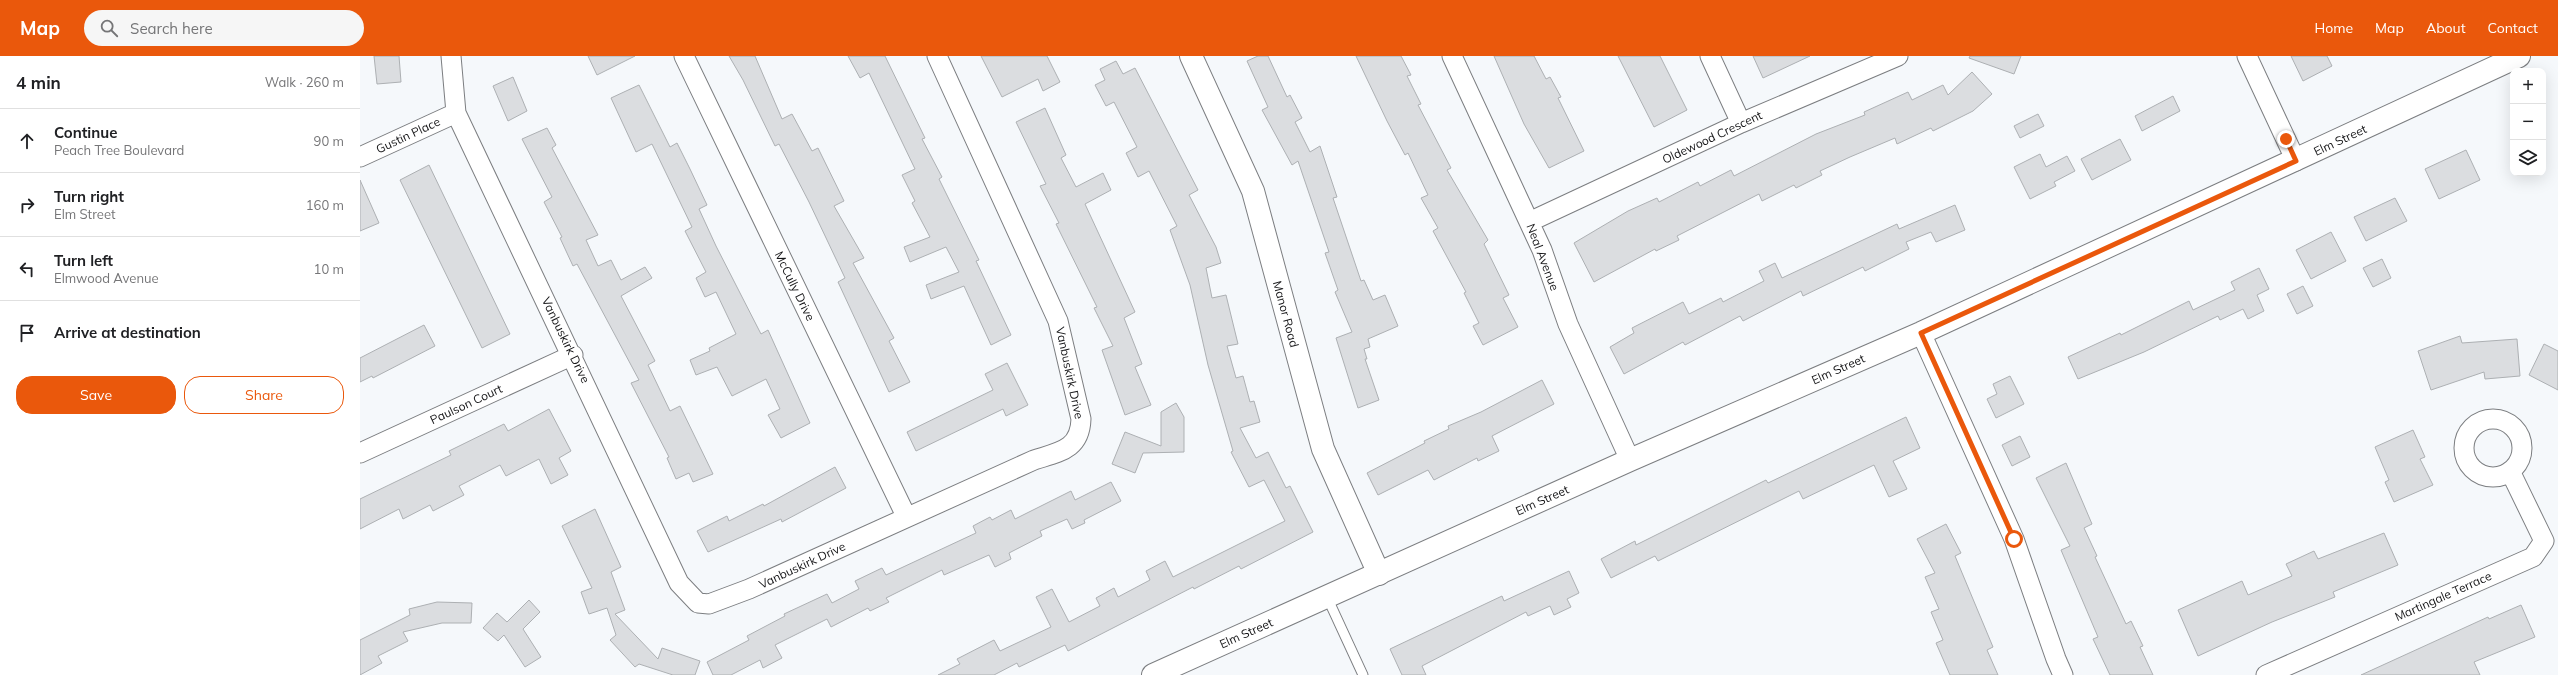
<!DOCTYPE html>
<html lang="en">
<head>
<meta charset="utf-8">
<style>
  :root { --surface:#fff; --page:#f6f6f6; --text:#202124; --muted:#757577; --line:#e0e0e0; --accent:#ea580c }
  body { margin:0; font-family:Mulish,sans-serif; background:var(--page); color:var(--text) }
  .controls { position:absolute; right:12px; top:12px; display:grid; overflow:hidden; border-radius:8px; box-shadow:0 4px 16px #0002 }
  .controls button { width:36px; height:36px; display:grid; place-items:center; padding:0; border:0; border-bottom:1px solid var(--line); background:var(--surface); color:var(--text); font:20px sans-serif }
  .stop { position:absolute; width:12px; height:12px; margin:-9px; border:3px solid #ea580c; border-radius:50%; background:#fff }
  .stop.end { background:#ea580c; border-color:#fff; box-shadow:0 1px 4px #0008 }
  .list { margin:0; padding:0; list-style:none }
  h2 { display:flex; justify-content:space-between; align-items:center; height:52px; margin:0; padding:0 16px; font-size:17px }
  h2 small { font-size:13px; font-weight:400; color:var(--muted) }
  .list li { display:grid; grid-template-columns:26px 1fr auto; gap:12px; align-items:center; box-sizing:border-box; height:64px; padding:0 16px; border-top:1px solid var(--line) }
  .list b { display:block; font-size:15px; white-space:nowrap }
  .list p { margin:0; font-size:13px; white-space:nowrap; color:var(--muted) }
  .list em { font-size:13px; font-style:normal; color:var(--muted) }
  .actions { display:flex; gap:8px; padding:12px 16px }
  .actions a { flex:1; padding:9px 0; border:1px solid var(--accent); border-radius:16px; text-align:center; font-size:14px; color:var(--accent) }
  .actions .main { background:var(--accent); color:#fff }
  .icon { flex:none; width:22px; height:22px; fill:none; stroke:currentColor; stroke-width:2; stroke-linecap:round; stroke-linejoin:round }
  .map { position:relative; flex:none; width:2198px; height:619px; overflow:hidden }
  header { display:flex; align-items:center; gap:24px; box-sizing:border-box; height:56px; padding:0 20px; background:var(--accent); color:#fff }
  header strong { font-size:19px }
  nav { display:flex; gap:22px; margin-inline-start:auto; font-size:14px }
  .search { width:280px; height:36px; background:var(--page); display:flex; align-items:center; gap:10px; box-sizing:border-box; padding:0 14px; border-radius:22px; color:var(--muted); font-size:15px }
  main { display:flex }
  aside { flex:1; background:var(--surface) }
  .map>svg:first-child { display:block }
  .building { fill:#dbdde0; stroke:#adb0b3 }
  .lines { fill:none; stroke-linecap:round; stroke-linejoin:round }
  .service-casing { stroke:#7c7e81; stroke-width:11 }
  .minor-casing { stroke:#7c7e81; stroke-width:21 }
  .tertiary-casing { stroke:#7c7e81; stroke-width:24 }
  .secondary-casing { stroke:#7c7e81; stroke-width:24 }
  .service { stroke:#fff; stroke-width:9 }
  .minor { stroke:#fff; stroke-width:19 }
  .tertiary { stroke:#fff; stroke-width:22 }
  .secondary { stroke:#fff; stroke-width:22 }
  .route { stroke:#ea580c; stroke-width:5 }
  .labels { text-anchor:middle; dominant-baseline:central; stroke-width:3.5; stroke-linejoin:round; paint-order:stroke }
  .street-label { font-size:12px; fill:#161618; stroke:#fff }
</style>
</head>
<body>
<header>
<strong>Map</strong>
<div class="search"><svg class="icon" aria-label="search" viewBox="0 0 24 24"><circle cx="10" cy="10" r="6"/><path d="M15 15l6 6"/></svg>Search here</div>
<nav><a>Home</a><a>Map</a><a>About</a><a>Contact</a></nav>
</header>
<main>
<aside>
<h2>4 min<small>Walk · 260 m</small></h2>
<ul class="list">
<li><svg class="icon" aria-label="ahead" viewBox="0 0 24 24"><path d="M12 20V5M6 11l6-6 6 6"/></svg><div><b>Continue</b><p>Peach Tree Boulevard</p></div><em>90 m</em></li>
<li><svg class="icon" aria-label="right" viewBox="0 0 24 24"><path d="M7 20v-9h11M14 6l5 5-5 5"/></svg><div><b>Turn right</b><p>Elm Street</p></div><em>160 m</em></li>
<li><svg class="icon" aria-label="left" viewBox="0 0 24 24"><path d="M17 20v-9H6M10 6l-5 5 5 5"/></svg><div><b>Turn left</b><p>Elmwood Avenue</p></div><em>10 m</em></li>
<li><svg class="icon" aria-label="arrive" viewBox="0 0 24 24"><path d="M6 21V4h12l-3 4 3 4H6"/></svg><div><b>Arrive at destination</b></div></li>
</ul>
<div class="actions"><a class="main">Save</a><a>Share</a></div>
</aside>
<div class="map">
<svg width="2198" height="619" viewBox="0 0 2198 619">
  <rect width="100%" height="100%" fill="#f5f8fb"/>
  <!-- building -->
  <path class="building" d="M14 0H39L41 26 17 28Z
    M228 0H275L237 19Z
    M369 0H395L422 63 432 58 452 95 458 92 484 145 474 150 504 202 493 207 534 282 529 285 550 326 529 336 478 226 485 222 449 146 419 88 415 90 383 24Z
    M488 0H525L565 82 562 83 582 121 579 123 619 204 616 205 651 279 631 289 604 230 571 243 566 229 599 216 586 191 550 206 544 191 570 181 552 147 555 145 542 119 555 113 509 17 500 22Z
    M621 0H687L700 26 683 35 678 23 642 41Z
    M898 0H908L927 41 930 39 942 62 935 66 950 96 960 90 977 141 973 142 1001 225 1004 224 1013 244 1025 239 1038 270 1008 283 1010 291 1004 293 1007 303H1005L1019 344 998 352 976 282 992 276 975 236 978 234 965 197 969 196 938 105 932 109 902 54 908 51 887 5Z
    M996 0H1041L1051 19 1047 20 1061 48 1058 49 1091 112 1087 114 1128 184 1124 188 1149 239 1143 242 1158 271 1123 289 1113 270 1119 267 1104 237 1106 236 1073 175 1078 172 1061 142 1068 139 1048 97 1045 99 1027 65Z
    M1134 0H1174L1186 23 1190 21 1201 41 1198 42 1224 95 1189 112 1164 68Z
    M1258 0H1300L1327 54 1294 71Z
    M1393 0H1450L1403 22Z
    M1610 0H1661L1654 18 1609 2Z
    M1931 0H1967L1972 10 1943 25Z
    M756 5 763 18 775 12 838 134 829 139 856 191 861 207 846 212 852 242 866 239 878 288 867 290 876 322 883 320 890 346 894 345 900 366 880 372 896 402 908 396 926 432 930 430 953 476 881 513 879 510 834 533 833 531 708 595 705 589 659 611 657 607 634 619H578L600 608 597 603 634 584 640 595 691 571 676 541 692 533 709 566 740 550 736 542 754 532 758 541 790 524 786 515 805 505 813 521 925 465 904 424 889 431 871 396 873 395 848 309 830 229 810 174 817 170 789 115 778 121 766 97 777 91 754 46 746 50 735 29 745 24 740 13Z
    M1612 16 1632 38 1613 55 1573 75 1571 72 1537 88 1535 82 1490 101 1460 115 1462 119 1436 132 1434 129 1402 145 1399 138 1317 180 1319 184 1296 195 1295 193 1234 226 1214 187 1268 155 1297 142 1299 146 1338 126 1340 130 1371 114 1374 120 1456 78 1505 59 1504 56 1548 36 1552 44 1583 29 1588 39Z
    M153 21 167 55 148 65 133 30Z
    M279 29 310 91 317 87 330 113 347 149 339 153 356 190 401 278 408 274 450 367 421 382 408 359 420 353 406 323 372 340 357 311 336 319 330 304 350 295 349 292 376 278 356 236 345 241 336 222 346 216 325 175 332 171 292 88 276 96 251 42Z
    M1813 40 1820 55 1782 75 1775 60Z
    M685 52 706 99 701 102 716 131 743 117 751 134 725 148 775 256 764 262 782 308 775 311 791 349 765 359 742 294 753 290 734 252 737 251 696 168 699 167 680 130 686 128 656 66Z
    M1678 58 1684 70 1660 82 1654 70Z
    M187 72 196 89 192 92 238 179 226 184 238 210 251 204 261 224 285 211 292 222 261 240 295 305 288 309 310 355 320 350 353 418 333 426 329 417 316 423 307 402 309 401 271 327 279 324 217 208 213 210 200 182 202 181 184 146 192 141 162 83Z
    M1760 83 1771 104 1732 124 1721 103Z
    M2106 94 2120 124 2079 143 2065 113Z
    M1680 98 1686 111 1707 100 1715 115 1694 126 1696 130 1670 143 1654 111Z
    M69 109 150 278 122 292 40 124Z
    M0 124 19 167 0 175Z
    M2035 142 2047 165 2006 185 1994 161Z
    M1595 149 1605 174 1576 186 1571 176 1546 186 1549 193 1505 215 1503 211 1443 240 1441 235 1383 265 1380 260 1325 289 1323 286 1264 318 1250 291 1274 277 1272 272 1323 246 1329 258 1361 242 1363 246 1404 225 1399 215 1415 207 1422 222 1537 168 1539 173Z
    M1971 176 1986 205 1951 223 1936 194Z
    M2022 203 2031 222 2013 231 2003 212Z
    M1899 212 1909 233 1897 239 1904 255 1888 263 1883 253 1860 264 1858 260 1784 296 1718 323 1708 301 1760 277 1761 279 1829 245 1833 254 1875 234 1871 226Z
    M1943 230 1953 250 1937 258 1927 238Z
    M64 269 75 290 13 322 12 320 0 326V302Z
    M2100 280 2102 287 2157 283 2160 320 2125 323 2124 316 2071 334 2058 295Z
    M2184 288 2198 295V334L2169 319Z
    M647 307 668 349 646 360 643 353 556 395 547 376 633 334 625 318Z
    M1650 320 1664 348 1636 362 1627 343 1637 338 1633 328Z
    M1182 324 1194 348 1132 380 1139 395 1118 405 1117 402 1074 424 1068 414 1018 439 1007 417 1065 387 1064 385 1089 373 1088 370 1121 356Z
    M816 347 824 361V396L783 397 775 417 752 408 765 376 801 390V356Z
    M189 353 211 395 199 402 208 419 191 428 179 403 146 420 140 409 99 430 104 439 73 455 70 449 43 463 39 453 0 473V443L91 399 89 395 144 368 148 375Z
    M1546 361 1560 392 1533 405 1547 433 1529 441 1514 409 1443 443 1439 435 1298 505 1295 500 1251 522 1241 503 1275 485 1276 489 1406 424 1408 427Z
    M2053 374 2065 401 2060 403 2073 429 2034 446 2025 426 2029 424 2015 391Z
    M1660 380 1670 401 1652 410 1642 389Z
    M1706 407 1732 468 1724 472 1737 500 1735 501 1766 568 1771 565 1783 590 1780 591 1793 619H1750L1733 583 1738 581 1701 494 1710 490 1676 422Z
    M475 411 486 432 422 466 421 463 348 496 337 475 367 460 369 465 403 448 404 450Z
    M751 426 761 445 724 464 725 467 712 473 707 463 680 475 682 480 649 497 651 503 635 511 629 499 584 519 582 514 526 542 529 546 510 555 508 552 471 571 467 563 415 589 422 602 403 612 400 604 371 619H353L347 606 389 584 387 580 425 560 424 558 467 538 472 547 499 533 495 525 522 512 526 519 616 477 613 470 630 461 632 464 651 454 655 463 711 435 715 444Z
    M235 453 261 511 251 516 265 554 255 558 298 603 302 592 340 605 335 619H313L279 608 275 611 250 584 256 579 247 552 229 558 221 536 232 532 202 470Z
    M1586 468 1601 497 1595 500 1633 591 1627 594 1638 619H1590L1576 587 1583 584 1571 556 1579 553 1565 521 1575 517 1557 483Z
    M2024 477 2038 509 1973 536 1975 541 1912 566 1838 600 1818 554 1882 525 1888 539 1932 520 1926 508 1954 495 1958 503Z
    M1209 515 1219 537 1207 543 1211 551 1194 559 1190 550 1168 560 1166 556 1062 610 1066 619H1042L1030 593 1142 540 1144 545Z
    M169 544 180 556 163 573 181 601 165 611 144 579 138 585 123 572 137 557 147 566Z
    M77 546 112 547 111 567H82L43 576 48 585 18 600 22 607 0 619V584L50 559 49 553Z
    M2161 549 2175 581 2114 606 2120 619H2001L2128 561 2129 563Z"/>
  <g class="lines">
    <defs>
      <path id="service" d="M967 541 1003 619"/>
      <path id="minor" d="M91 0 96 57 319 527 338 547 349 548 389 533 674 404C699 396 720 394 721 363L698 265 577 0
        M324 0 546 460
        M1092 0 1182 194 1208 268 1270 404
        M1350 0 1381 67
        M1887 0 1936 105
        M0 101 96 57
        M1169 166 1381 67 1538 0
        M1561 277 1654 483 1696 603 1703 619
        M2104 392a29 29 0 1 1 58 0a29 29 0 1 1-58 0Z
        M0 397 213 299
        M1906 619 2173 501 2184 485 2150 415"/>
      <path id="tertiary" d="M831 0 893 135 963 393 1019 518"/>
      <path id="secondary" d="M793 619 1270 404 1561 277 2159 0"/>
    </defs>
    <!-- service casing -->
    <use href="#service" class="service-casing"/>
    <!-- minor casing -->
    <use href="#minor" class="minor-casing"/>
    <!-- tertiary casing -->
    <use href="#tertiary" class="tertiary-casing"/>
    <!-- secondary casing -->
    <use href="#secondary" class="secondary-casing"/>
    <!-- service -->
    <use href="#service" class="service"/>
    <!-- minor -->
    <use href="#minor" class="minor"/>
    <!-- tertiary -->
    <use href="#tertiary" class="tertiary"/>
    <!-- secondary -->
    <use href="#secondary" class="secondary"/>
  </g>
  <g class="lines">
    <!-- route -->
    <path class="route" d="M1654 483 1561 277 1936 105 1926 83"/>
  </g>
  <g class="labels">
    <!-- street labels -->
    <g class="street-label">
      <text transform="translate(48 79) rotate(-25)">Gustin Place</text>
      <text transform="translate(1352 81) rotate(-25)">Oldewood Crescent</text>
      <text transform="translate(1980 84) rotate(-25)">Elm Street</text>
      <text transform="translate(1183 201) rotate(69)">Neal Avenue</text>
      <text transform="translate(435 230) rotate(64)">McCully Drive</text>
      <text transform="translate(926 258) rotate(75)">Manor Road</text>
      <text transform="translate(206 284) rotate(64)">Vanbuskirk Drive</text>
      <text transform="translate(1478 313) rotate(-24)">Elm Street</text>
      <text transform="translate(710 317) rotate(78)">Vanbuskirk Drive</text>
      <text transform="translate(106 348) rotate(-25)">Paulson Court</text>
      <text transform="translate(1182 444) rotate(-24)">Elm Street</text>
      <text transform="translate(442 509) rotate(-25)">Vanbuskirk Drive</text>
      <text transform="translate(2083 540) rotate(-24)">Martingale Terrace</text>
      <text transform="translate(886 577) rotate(-24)">Elm Street</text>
    </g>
  </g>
</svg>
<div class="controls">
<button>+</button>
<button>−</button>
<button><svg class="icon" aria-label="layers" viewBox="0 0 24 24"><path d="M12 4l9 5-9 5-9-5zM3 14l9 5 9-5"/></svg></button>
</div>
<div class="stop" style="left:1654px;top:483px"></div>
<div class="stop end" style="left:1926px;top:83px"></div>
</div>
</main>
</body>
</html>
